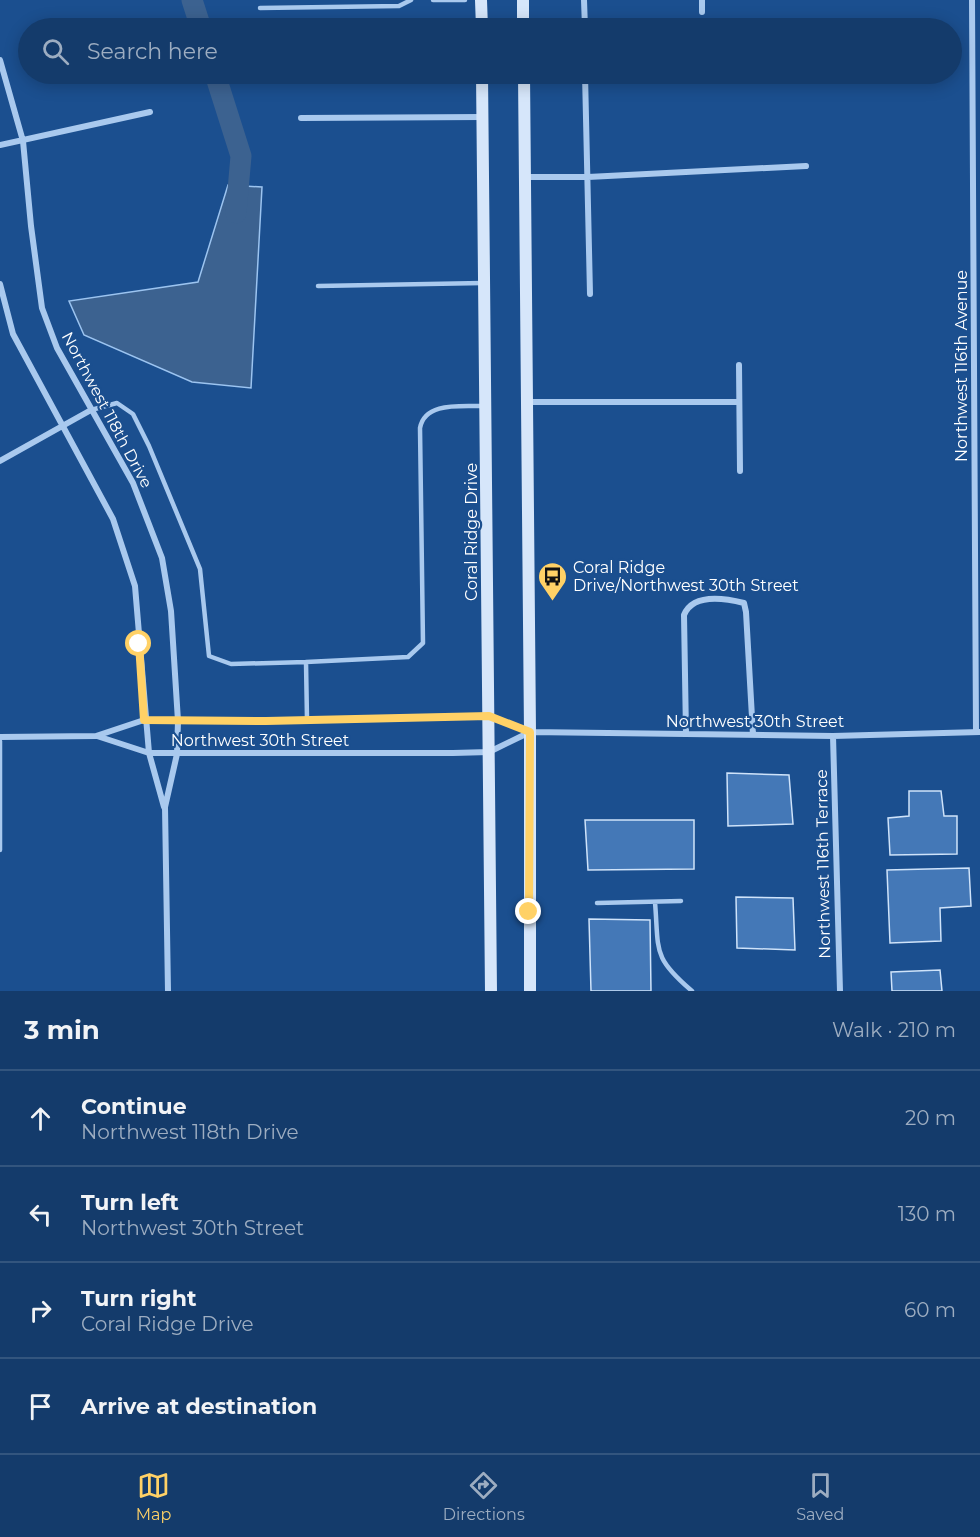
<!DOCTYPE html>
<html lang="en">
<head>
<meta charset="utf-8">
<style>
  :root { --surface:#143b6b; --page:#214673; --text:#f1f3f6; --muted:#9dadc1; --line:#33557e; --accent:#ffd166 }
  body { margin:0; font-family:Montserrat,sans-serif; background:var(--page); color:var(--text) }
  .stop { position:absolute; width:18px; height:18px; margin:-14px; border:4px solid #ffd166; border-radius:50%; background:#fff }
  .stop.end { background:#ffd166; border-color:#fff; box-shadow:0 2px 6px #0008 }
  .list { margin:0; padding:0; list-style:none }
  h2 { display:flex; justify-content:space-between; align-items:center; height:78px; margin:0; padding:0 24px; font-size:26px }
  h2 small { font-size:20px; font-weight:400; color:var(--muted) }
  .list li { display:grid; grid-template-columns:39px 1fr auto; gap:18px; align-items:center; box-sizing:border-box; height:96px; padding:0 24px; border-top:2px solid var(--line) }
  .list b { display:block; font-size:22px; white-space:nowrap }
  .list p { margin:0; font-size:20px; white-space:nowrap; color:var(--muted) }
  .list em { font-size:20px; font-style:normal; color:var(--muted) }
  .icon { flex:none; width:33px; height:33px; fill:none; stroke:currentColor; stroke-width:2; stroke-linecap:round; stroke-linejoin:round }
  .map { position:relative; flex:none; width:980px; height:991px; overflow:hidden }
  .search { position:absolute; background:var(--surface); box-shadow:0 3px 15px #0003; left:18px; right:18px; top:18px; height:66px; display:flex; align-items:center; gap:15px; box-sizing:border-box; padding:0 21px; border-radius:33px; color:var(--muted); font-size:22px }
  .sheet { height:462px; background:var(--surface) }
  nav { display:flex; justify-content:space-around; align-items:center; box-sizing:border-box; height:84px; border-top:2px solid var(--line); background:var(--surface); font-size:16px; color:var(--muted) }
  nav a { display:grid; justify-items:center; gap:3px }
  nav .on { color:var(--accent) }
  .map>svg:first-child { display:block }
  .water { fill:#3c6290; stroke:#9cc4f0; stroke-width:1.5 }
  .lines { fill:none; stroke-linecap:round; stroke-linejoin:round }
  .canal { stroke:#3c6290; stroke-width:21 }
  .building { fill:#4478b7; stroke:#cfe3fa; stroke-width:1.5 }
  .lane { stroke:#a9c9ee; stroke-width:4.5 }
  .street { stroke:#a9c9ee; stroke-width:6 }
  .secondary { stroke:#d6e6fa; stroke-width:12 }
  .route { stroke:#ffd166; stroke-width:8 }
  .labels { text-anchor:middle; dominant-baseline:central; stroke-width:4.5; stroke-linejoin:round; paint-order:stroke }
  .street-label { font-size:16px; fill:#fff; stroke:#1b4f8f }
  .poi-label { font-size:16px; fill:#fff; stroke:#1b4f8f; text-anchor:start }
</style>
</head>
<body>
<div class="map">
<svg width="980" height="991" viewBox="0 0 980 991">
  <rect width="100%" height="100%" fill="#1b4f8f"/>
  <!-- water -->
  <path class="water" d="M228 185 262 187 251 388 192 382 84 335 69 301 198 282Z"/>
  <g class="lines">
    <!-- canal -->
    <path class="canal" d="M192 0 201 28
      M215 74 241 156 236 213"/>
  </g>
  <!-- building -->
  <path class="building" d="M727 773 789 775 793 824 728 826Z
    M909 791H941L944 816H957V854L890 855 888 818 909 816Z
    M585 820H694V869L588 870Z
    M969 868 971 906 940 908 941 941 890 943 887 870Z
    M736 897 793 898 795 950 737 948Z
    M589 919 650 920 651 991H591Z
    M940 970 942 991H892L891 972Z"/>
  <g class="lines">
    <!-- lane -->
    <path class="lane" d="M433 0H465
      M260 8 399 6 411 0
      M318 286 483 283
      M91 410 117 403 133 414 149 446 200 569 209 656 231 664 306 662
      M307 720 306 662 408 657 423 643 420 428C425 401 462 407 484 406
      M0 741V850
      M655 902C659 951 652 957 692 991
      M597 903 681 901"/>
    <!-- street -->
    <path class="street" d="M584 0 585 28
      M702 0V12
      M972 0 976 732
      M0 60 23 141 31 226 42 308 57 348 133 483 162 558 171 611 178 721 177 754 165 807 168 991
      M585 74 590 294
      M301 118 483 117
      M0 145 150 112
      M525 177H588L806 166
      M0 284 13 334 113 519 135 586 149 753 164 807
      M739 365 740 471
      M527 402H739
      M0 461 91 410
      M686 734 684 615C693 593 724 598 744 603L746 612 753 735
      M97 736 149 753H453L489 752 530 732
      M833 736 840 991
      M0 737 96 736 144 720 266 721 489 716 530 732 833 736 980 732"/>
    <!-- secondary -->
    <path class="secondary" d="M481 0 482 28
      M523 0V28
      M482 74 491 991
      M524 74 530 732V991"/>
  </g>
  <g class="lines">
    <!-- route -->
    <path class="route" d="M139 644 144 720 266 721 489 716 530 732 529 912"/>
  </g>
  <!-- icons -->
  <defs>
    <symbol id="bus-pin" viewBox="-11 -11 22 30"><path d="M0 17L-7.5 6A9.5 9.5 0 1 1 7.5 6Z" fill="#ffd166" stroke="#1b4f8f"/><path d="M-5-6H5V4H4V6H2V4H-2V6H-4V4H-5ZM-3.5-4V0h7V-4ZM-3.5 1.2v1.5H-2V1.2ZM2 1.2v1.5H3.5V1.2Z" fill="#111"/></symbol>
  </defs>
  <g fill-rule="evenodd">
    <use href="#bus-pin" x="536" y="560" width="33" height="45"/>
  </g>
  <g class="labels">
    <!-- street labels -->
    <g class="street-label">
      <text transform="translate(961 366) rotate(-90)">Northwest 116th Avenue</text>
      <text transform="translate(107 410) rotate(62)">Northwest 118th Drive</text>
      <text transform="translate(471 532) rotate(-90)">Coral Ridge Drive</text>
      <text x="755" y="721">Northwest 30th Street</text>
      <text x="260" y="740">Northwest 30th Street</text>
      <text transform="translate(823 864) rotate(-91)">Northwest 116th Terrace</text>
    </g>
    <!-- poi labels -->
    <g class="poi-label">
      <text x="573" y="567">Coral Ridge<tspan x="573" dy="18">Drive/Northwest 30th Street</tspan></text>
    </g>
  </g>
</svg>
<div class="stop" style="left:139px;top:644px"></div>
<div class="stop end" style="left:529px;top:912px"></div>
<div class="search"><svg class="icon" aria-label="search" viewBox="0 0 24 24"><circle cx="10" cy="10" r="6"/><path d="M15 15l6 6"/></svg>Search here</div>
</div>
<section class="sheet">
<h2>3 min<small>Walk · 210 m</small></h2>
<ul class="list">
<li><svg class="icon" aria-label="ahead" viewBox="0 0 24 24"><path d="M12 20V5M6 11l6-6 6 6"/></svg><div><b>Continue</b><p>Northwest 118th Drive</p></div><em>20 m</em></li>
<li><svg class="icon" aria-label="left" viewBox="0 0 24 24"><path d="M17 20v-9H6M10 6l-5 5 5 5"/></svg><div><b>Turn left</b><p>Northwest 30th Street</p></div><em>130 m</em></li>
<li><svg class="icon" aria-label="right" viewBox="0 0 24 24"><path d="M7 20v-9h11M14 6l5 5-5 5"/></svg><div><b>Turn right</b><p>Coral Ridge Drive</p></div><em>60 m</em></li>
<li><svg class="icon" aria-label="arrive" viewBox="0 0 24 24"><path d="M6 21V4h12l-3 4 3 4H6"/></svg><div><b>Arrive at destination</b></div></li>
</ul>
</section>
<nav>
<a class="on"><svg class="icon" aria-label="map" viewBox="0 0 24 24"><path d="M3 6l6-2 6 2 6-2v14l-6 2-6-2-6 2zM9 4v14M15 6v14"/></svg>Map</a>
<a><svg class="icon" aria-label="directions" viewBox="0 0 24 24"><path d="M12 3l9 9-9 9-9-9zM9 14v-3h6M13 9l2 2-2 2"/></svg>Directions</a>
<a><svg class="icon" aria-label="saved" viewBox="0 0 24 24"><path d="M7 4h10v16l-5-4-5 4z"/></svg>Saved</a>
</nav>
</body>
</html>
